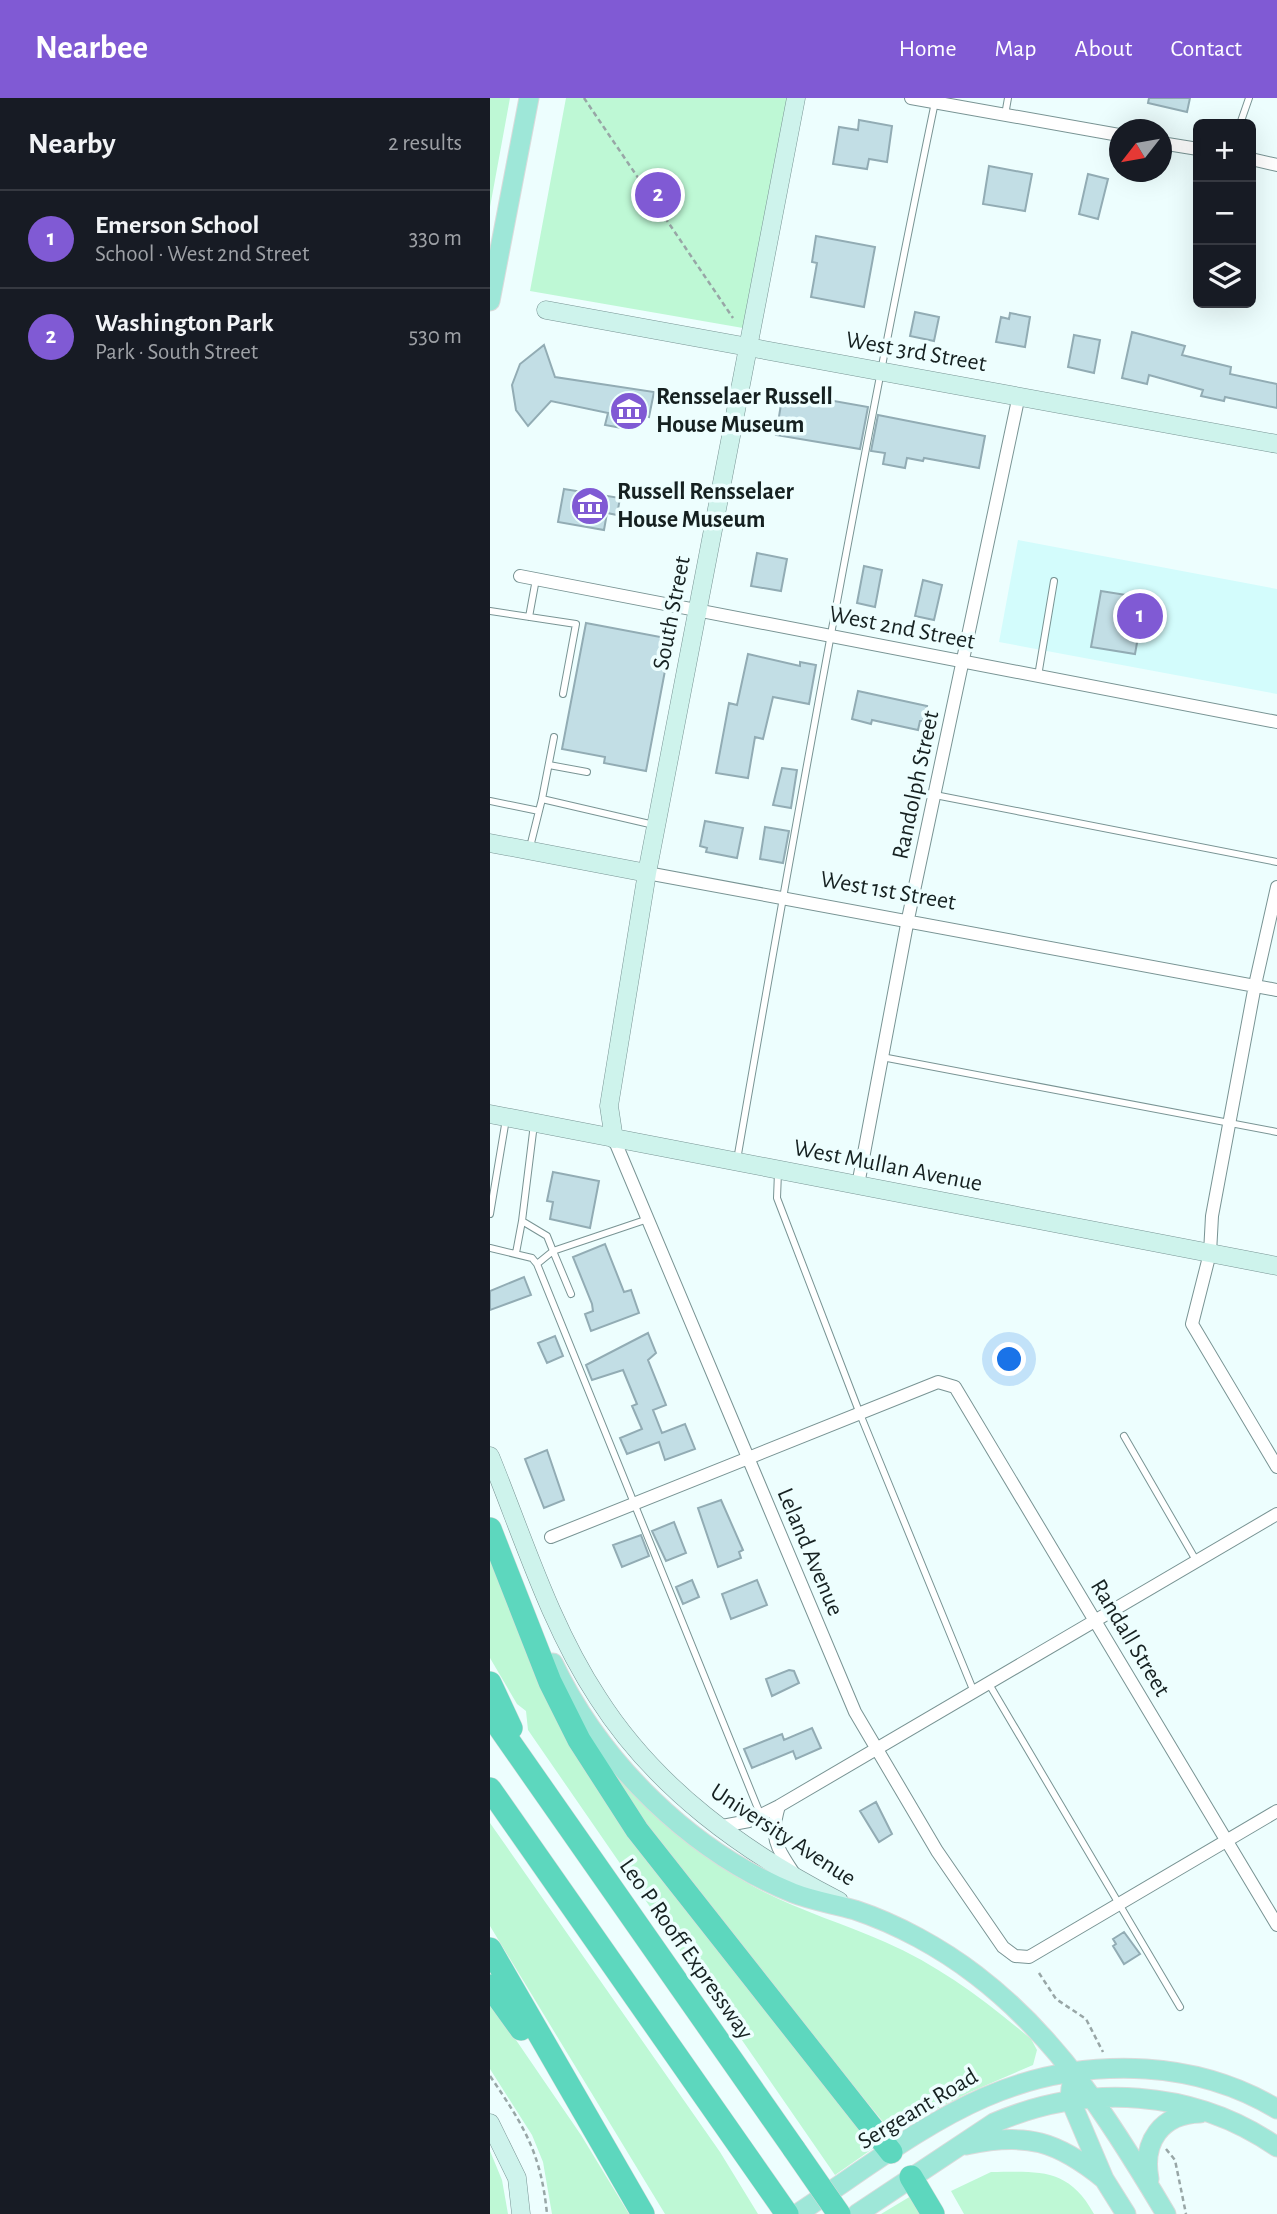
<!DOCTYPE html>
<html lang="en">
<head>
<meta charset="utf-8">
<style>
  :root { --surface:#171b24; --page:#20242c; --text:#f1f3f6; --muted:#9ea1a6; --line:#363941; --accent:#805ad4 }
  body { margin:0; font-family:"Alegreya Sans",sans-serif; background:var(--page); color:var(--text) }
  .controls { position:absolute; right:21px; top:21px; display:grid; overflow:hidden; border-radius:10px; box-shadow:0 7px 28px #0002 }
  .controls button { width:63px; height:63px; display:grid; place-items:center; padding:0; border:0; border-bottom:2px solid var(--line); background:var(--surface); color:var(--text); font:35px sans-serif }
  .compass { position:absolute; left:619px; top:21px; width:63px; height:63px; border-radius:50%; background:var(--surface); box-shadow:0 7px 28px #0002; rotate:239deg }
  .you { position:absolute; left:520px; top:1262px; width:24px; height:24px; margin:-18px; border:5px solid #fff; border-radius:50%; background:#1a73e8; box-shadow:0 0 0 10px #1a73e833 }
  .badge { display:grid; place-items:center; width:46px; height:46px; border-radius:50%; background:var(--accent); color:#fff; font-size:23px; font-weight:700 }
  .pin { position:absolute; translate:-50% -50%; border:4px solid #fff; box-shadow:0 2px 7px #0006 }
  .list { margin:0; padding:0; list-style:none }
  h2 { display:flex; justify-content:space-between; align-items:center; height:91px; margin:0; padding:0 28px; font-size:30px }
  h2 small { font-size:23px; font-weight:400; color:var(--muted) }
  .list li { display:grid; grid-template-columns:46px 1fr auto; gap:21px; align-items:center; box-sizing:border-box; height:98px; padding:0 28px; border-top:2px solid var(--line) }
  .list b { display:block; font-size:26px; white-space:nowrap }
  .list p { margin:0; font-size:23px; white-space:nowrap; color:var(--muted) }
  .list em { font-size:23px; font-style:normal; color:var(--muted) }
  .icon { flex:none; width:38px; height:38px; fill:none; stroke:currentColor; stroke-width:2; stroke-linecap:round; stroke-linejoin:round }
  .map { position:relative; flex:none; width:787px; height:2116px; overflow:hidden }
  header { display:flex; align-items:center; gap:42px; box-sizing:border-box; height:98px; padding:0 35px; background:var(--accent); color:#fff }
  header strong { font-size:33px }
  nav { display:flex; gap:38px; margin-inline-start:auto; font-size:24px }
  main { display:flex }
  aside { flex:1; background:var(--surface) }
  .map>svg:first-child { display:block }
  .built { fill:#d3fcfc }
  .green { fill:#bef8d5 }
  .building { fill:#c2dee5; stroke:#92acb4; stroke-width:2 }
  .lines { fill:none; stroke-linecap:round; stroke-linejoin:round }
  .lane-casing { stroke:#799494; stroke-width:8 }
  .street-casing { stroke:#799494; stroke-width:14 }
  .secondary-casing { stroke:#799494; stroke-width:19 }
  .primary-casing { stroke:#dadbdb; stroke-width:21 }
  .highway-casing { stroke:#dadbdb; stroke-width:24 }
  .path { stroke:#98a6a6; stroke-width:2.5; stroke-dasharray:5 3.5; stroke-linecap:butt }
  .lane { stroke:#fff; stroke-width:6 }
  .street { stroke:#fff; stroke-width:12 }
  .secondary { stroke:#cef3ec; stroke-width:18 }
  .primary { stroke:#9ee7d8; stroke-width:19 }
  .highway { stroke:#5dd7be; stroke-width:23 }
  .highway-bridge-casing { stroke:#dadbdb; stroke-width:24; stroke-linecap:butt }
  .highway-bridge { stroke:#5dd7be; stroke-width:23 }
  .labels { text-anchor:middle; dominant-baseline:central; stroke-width:7; stroke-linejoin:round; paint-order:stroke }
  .street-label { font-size:24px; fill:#162121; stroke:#edfefe }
  .poi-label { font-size:24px; font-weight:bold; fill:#162121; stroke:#edfefe; text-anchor:start }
</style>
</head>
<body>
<header>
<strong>Nearbee</strong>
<nav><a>Home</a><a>Map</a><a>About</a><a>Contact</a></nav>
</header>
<main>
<aside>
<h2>Nearby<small>2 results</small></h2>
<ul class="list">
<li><span class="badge">1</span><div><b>Emerson School</b><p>School · West 2nd Street</p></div><em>330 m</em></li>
<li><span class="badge">2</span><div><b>Washington Park</b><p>Park · South Street</p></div><em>530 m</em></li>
</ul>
</aside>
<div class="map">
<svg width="787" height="2116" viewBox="0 0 787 2116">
  <rect width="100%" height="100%" fill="#edfefe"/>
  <!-- built -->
  <path class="built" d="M528 442 787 491V596L509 544Z"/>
  <!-- green -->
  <path class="green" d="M0 0H20L0 109Z
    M76 0H297L253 230 40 193Z
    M0 1461 62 1607 385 2049 345 2077 38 1632 36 1613 27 1606 0 1560Z
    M108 1652C153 1702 196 1749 254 1783 299 1810 348 1823 395 1844 450 1868 496 1903 541 1941L547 1952 543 1967 478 1995 411 2029 394 2025 180 1764Z
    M0 1725 230 2054 268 2116H175L0 1828Z
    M0 1904 91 2037 139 2116H62L53 2064 42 2037 0 1971Z
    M0 2053 12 2082 18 2116H0Z
    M501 2074C549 2074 578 2069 604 2116H474L461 2093Z
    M421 2098 433 2116H391Z"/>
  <!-- building -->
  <path class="building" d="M659 0H700L697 14 658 5Z
    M369 22 402 28 397 64 379 61 377 71 343 66 349 29 368 32Z
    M499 68 542 76 535 113 493 106Z
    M598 76 618 81 608 121 589 116Z
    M326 138 385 149 374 209 321 199 327 165 322 164Z
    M425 214 449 219 444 243 420 238Z
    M520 215 540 219 535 249 506 244 511 219 519 221Z
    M642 234 695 248 692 257 741 269 740 276 787 286V310L735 299 734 303 711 298 713 292 659 277 657 286 632 280Z
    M584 237 610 242 604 275 578 269Z
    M54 247 65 279 164 294 159 319 151 317 148 328 133 325 132 330 115 327 118 315 61 303 38 328 26 312 22 287 30 266Z
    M293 294 378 309 370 351 286 337Z
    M388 317 495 338 489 370 434 360 433 363 417 360 415 370 393 366 395 355 381 353Z
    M74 391 130 400 127 417 117 415 114 432 68 424Z
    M267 455 297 461 291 493 261 488Z
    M374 468 392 472 385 509 367 505Z
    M433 482 452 487 444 522 425 518Z
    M611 493 655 500 645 556 601 549Z
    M96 525 181 541 156 673 114 665 115 659 72 651Z
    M258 556 310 568V564L326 567 319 606 283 599 273 641 265 639 258 680 226 675 239 605 247 607Z
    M368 593 437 608 433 623H430L428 632 382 622 381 626 362 621Z
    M292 670 307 672 301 710 283 707Z
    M215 723 253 730 247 760 216 754 217 750 210 748Z
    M275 729 299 733 293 765 270 761Z
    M63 1074 109 1083 100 1130 60 1121 63 1104 57 1103Z
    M115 1146 134 1194 141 1192 149 1215 101 1233 95 1216 103 1213 102 1206 83 1159Z
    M34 1179 41 1197 0 1212V1193Z
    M158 1235 166 1255 158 1262 176 1307 163 1312 172 1335 195 1326 205 1351 175 1362 169 1344 137 1356 130 1340 152 1331 142 1308 147 1306 133 1272 102 1282 96 1267Z
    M65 1238 73 1258 57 1265 48 1245Z
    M57 1352 74 1402 54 1410 35 1361Z
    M231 1402 253 1452 249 1454 251 1460 228 1469 208 1410Z
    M184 1424 196 1455 176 1463 162 1433Z
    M151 1437 159 1458 132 1469 123 1447Z
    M202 1482 209 1499 193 1506 186 1489Z
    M267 1482 277 1507 241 1521 232 1496Z
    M299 1572 304 1573 309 1585 282 1598 276 1581Z
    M322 1630 331 1650 306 1661 303 1653 262 1670 254 1651 292 1636 294 1642Z
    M386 1704 402 1736 389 1744 370 1713Z
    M634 1834 650 1856 634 1866 623 1848 626 1846 623 1841Z"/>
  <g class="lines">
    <defs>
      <path id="lane" d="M515 17 518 0
        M750 26 759 0
        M0 513 86 526 73 596
        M39 519 46 481
        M548 578 564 483
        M59 667 97 674
        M445 697 787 764
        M52 701 64 639
        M0 703 49 713
        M40 749 52 701 164 727
        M392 959 787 1034
        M44 1026 32 1123 57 1138 63 1153 158 1121
        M247 1062C308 709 372 356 445 4
        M288 1074 287 1100 370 1316 484 1594
        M0 1116 16 1021
        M0 1150 42 1160 47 1166 271 1718
        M26 1155 32 1123
        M47 1166 63 1153 81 1196
        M634 1338 707 1464
        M499 1586 690 1909"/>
      <path id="street" d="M421 0 629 37
        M671 45 708 51
        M761 61 787 67
        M30 478 787 624
        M157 775 787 892
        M787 789 765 887 722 1118 720 1155 702 1226 787 1369
        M124 1041 365 1614 447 1753 513 1849 525 1858 539 1859 787 1713
        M368 1087 418 821 529 297
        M61 1439 448 1284 465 1289 787 1827
        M289 1708C279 1741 287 1750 305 1777
        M227 1729 259 1723 289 1708 787 1416"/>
      <path id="secondary" d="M56 212 787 346
        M0 745 157 775
        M0 1016 787 1168
        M124 1041 119 1008 157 775 306 0
        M0 1358C33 1439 60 1527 108 1600 166 1691 254 1754 349 1803
        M0 2025 27 2080 31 2116"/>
      <path id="primary" d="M0 203 39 0
        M63 1565C111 1665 201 1754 303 1795 323 1803 345 1806 365 1812 407 1826 451 1850 486 1877 570 1941 623 2027 676 2116
        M581 1990 580 2001 614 2081 636 2116
        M476 2047C537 2034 567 2043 614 2081
        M659 2081C652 2044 671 2016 710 2015
        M307 2116C424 2039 507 1962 656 1971 702 1974 747 1987 787 2011
        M367 2116 504 2025C596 1985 704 1991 787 2049"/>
      <path id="highway" d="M0 1431 60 1584 89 1642 147 1732 401 2054
        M0 1585 21 1630
        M0 1616 304 2051
        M0 1691 297 2116
        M0 1851 153 2116
        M0 1888 31 1931
        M421 2079 443 2116"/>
    </defs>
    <!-- lane casing -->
    <use href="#lane" class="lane-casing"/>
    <!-- street casing -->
    <use href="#street" class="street-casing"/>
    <!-- secondary casing -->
    <use href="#secondary" class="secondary-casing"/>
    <!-- primary casing -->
    <use href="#primary" class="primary-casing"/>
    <!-- highway casing -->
    <use href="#highway" class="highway-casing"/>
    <!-- path -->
    <path class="path" d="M94 0 243 220
      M549 1875 566 1901 596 1921 613 1954
      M0 1978C34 2028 51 2055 57 2116
      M676 2051 685 2062 696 2116"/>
    <!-- lane -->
    <use href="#lane" class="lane"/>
    <!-- street -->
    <use href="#street" class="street"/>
    <!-- secondary -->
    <use href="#secondary" class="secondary"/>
    <!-- primary -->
    <use href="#primary" class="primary"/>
    <!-- highway -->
    <use href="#highway" class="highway"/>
    <defs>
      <path id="highway-bridge" d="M304 2051 349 2116"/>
    </defs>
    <!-- highway-bridge casing -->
    <use href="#highway-bridge" class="highway-bridge-casing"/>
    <!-- highway-bridge -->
    <use href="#highway-bridge" class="highway-bridge"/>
  </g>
  <!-- icons -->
  <defs>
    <symbol id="museum-disc" viewBox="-11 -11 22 22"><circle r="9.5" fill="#805ad4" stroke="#edfefe"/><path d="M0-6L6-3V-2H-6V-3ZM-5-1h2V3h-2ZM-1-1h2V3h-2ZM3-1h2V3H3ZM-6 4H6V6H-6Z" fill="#fff"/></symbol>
  </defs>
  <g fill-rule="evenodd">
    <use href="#museum-disc" x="117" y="291" width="44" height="44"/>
    <use href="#museum-disc" x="78" y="386" width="44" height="44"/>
  </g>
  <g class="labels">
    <!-- street labels -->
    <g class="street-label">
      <text transform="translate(426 254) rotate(10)">West 3rd Street</text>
      <text transform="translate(182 515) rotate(-79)">South Street</text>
      <text transform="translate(412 530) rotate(11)">West 2nd Street</text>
      <text transform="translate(426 687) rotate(-78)">Randolph Street</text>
      <text transform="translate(398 793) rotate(10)">West 1st Street</text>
      <text transform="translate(398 1068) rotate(11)">West Mullan Avenue</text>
      <text transform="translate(320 1454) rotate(67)">Leland Avenue</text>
      <text transform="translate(640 1540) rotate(59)">Randall Street</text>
      <text transform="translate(293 1737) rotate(33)">University Avenue</text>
      <text transform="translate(196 1851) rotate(55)">Leo P Rooff Expressway</text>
      <text transform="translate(428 2011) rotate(-31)">Sergeant Road</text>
    </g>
    <!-- poi labels -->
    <g class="poi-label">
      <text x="166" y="299">Rensselaer Russell<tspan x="166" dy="28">House Museum</tspan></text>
      <text x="127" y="394">Russell Rensselaer<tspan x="127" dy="28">House Museum</tspan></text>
    </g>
  </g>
</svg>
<div class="controls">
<button>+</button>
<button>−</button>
<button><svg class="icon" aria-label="layers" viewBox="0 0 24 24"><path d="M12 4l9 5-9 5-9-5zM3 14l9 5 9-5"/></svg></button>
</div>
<svg class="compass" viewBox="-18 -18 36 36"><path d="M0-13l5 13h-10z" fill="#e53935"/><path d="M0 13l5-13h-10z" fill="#9ea1a6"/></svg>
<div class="you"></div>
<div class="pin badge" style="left:650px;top:518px">1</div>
<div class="pin badge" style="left:168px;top:97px">2</div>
</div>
</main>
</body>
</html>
